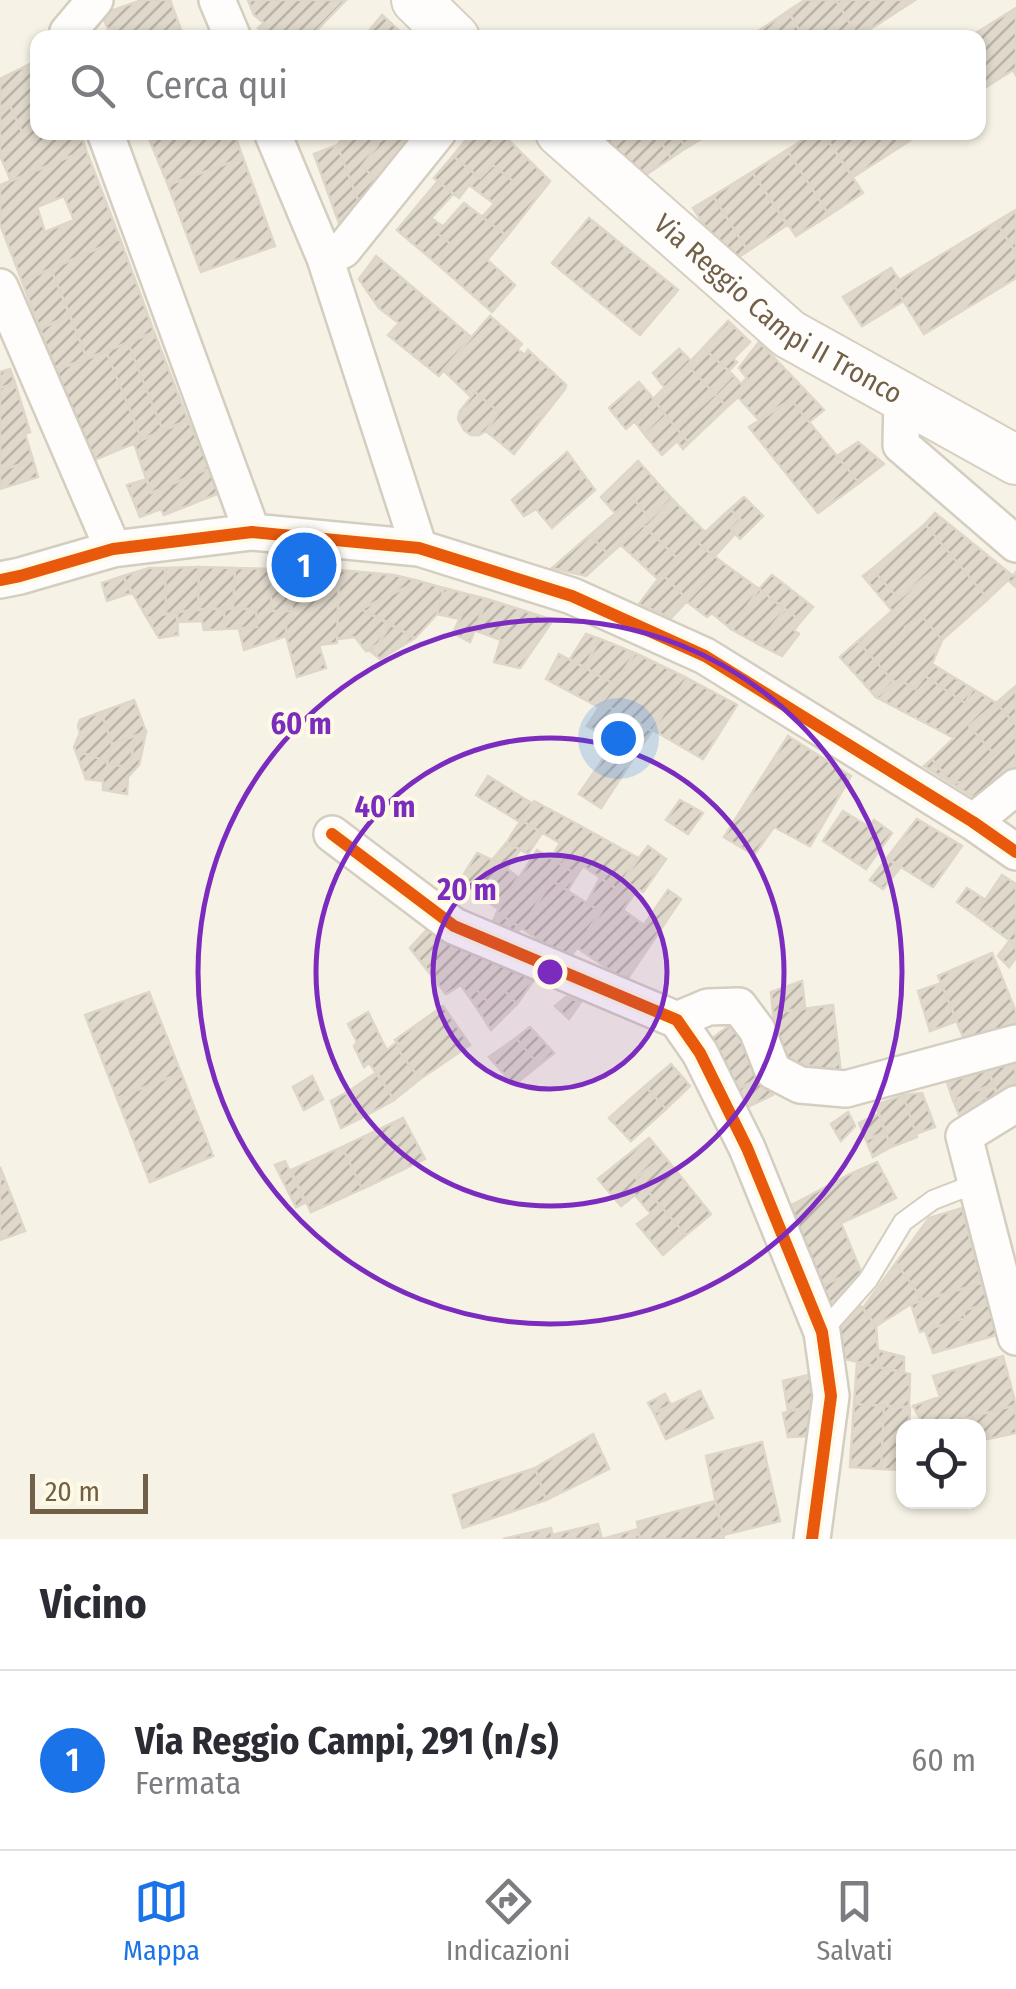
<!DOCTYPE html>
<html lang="it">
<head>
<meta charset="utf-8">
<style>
  :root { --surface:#fff; --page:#f7f7f7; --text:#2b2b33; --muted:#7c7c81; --line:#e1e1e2; --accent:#1a73e8 }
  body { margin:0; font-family:"Fira Sans Condensed",sans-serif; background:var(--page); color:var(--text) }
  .controls { position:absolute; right:30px; bottom:30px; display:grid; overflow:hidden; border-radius:20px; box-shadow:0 2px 8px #0004 }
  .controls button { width:90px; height:90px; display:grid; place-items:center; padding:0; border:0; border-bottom:2px solid var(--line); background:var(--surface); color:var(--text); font:50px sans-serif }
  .scale { position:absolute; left:30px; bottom:25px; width:118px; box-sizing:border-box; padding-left:10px; border:5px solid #725f47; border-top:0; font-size:28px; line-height:35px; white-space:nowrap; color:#725f47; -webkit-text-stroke:8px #fffae5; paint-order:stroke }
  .you { position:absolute; left:618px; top:738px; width:35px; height:35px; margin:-25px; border:8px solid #fff; border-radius:50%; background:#1a73e8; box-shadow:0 0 0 15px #1a73e833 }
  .badge { display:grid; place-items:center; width:65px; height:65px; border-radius:50%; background:var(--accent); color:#fff; font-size:32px; font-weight:700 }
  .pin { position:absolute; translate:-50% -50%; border:5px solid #fff; box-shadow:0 2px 10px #0006 }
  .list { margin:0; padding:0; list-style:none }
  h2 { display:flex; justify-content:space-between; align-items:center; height:130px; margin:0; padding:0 40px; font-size:42px }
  h2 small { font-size:32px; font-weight:400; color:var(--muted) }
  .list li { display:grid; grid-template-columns:65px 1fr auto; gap:30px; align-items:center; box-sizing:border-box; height:180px; padding:0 40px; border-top:2px solid var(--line) }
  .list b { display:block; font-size:38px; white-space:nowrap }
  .list p { margin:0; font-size:32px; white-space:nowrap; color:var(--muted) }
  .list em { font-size:32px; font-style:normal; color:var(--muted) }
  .icon { flex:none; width:55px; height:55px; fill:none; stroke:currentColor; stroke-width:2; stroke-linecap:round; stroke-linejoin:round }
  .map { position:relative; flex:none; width:1016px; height:1539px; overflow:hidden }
  .search { position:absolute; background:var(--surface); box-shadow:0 2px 8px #0004; left:30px; right:30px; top:30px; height:110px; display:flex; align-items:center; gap:25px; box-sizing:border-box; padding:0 35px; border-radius:20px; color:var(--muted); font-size:38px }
  .sheet { height:310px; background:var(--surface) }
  nav { display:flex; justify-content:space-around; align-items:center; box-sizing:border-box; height:140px; border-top:2px solid var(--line); background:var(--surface); font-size:28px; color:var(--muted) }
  nav a { display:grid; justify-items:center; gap:5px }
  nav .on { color:var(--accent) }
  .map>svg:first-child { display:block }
  .building { fill:url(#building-hatch); stroke:#ded6c8; stroke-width:2.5; fill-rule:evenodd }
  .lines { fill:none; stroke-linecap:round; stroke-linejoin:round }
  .lane-casing { stroke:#d4cec1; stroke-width:22 }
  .street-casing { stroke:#d4cec1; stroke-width:40 }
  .secondary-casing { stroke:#d6cfc2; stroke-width:52 }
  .lane { stroke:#fefdfb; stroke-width:18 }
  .street { stroke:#fefdfb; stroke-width:35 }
  .secondary { stroke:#fefdfb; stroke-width:48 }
  .cycleway-casing { stroke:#fffae5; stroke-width:19 }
  .cycleway { stroke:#e8590c; stroke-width:12 }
  .ring { fill:none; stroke:#7b2cbf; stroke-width:5 }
  .labels { text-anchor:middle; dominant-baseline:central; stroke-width:8; stroke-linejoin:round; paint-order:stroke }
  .street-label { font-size:28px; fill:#725f47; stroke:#fffae5 }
  .centre { fill:#7b2cbf; stroke:#fffae5; stroke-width:5 }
  .ring-label { font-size:30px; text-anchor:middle; font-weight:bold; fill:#7b2cbf; stroke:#fffae5; stroke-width:8; stroke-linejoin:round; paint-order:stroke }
</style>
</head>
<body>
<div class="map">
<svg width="1016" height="1539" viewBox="0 0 1016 1539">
  <defs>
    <pattern id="building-hatch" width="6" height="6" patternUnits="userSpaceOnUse" patternTransform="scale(2.5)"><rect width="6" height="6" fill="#dfd8cb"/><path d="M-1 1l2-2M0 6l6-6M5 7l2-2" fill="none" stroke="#b9b2a7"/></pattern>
  </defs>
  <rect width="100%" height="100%" fill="#f6f2e5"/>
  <!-- building -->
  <path class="building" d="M142 0H170L184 38H111L102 14Z
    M248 0H346L309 38H267L258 28 264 23 254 15Z
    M805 0H836L858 37 804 38 788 11Z
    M836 0H915L858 37Z
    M1016 8V75L1013 70 986 87 978 76V38H968Z
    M788 11 804 38H748L766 26Z
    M382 15 405 36 406 38H363Z
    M38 60V125L22 132 10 106 0 111V79Z
    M10 106 22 132 38 125V132H80L86 150 11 181 0 155V111Z
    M157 132H234L243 158 168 185 148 136Z
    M348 132H363L378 145 362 166 383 187 363 213 337 145Z
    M363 132H400L416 145 383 187 362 166 378 145Z
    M472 132H500L550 181 507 236 482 217 514 182 493 165 480 178 453 156Z
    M594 132H655L671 158 636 181Z
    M662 132H676L686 148 671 158 657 136Z
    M676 132H708L709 134 686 148Z
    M815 132H822L863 193 829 215 787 150Z
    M822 132H919L920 134 853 177Z
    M337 145 363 213 339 223 314 154Z
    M86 150 120 239 22 281 0 224V185ZM64 196 74 220 45 232 37 207Z
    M787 150 829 215 796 236 752 172Z
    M453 156 480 178 493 165 514 182 495 204 469 185 459 198 434 178Z
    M243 158 275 246 201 272 168 185Z
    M752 172 787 225 748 251 713 196Z
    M438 181 453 194 431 218 444 227 437 233 452 245 436 263 397 230Z
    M713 196 748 251 729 263 693 208Z
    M464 203 507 236 487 260 515 285 492 312 436 263 452 245 437 233Z
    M1016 210V253L996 222Z
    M589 218 678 290 640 335 552 263Z
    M996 222 1016 253V278L924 334 893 284Z
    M120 239 154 332 87 359 51 269Z
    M376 256 471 337 439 376 388 335 399 323 379 308 359 279Z
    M891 268 900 281 893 284 903 301 862 326 843 297Z
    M51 269 70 315 40 329 22 281Z
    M70 315 87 359 56 370 40 329Z
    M490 316 522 344 517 349 525 355 528 350 566 385 565 389 514 454 486 431 499 412 475 392 471 397 443 370Z
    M728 321 750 342 733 359 737 362 729 371 703 348Z
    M154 332 188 420 163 431 128 343Z
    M759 342 805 390 759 420 738 397 727 407 715 394 733 375 741 384 747 378 739 368Z
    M128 343 163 431 142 440 106 351Z
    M703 348 733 375 715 394 687 365Z
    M679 349 691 361 665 388 653 373Z
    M106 351 142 440 94 460 56 370Z
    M687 365 715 394 676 428 653 399Z
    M10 369 15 383 0 388V372Z
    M639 382 656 402 626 429 609 408Z
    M15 383 30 432 25 434 33 460 3 470 0 464V388Z
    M805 390 824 410 809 422 791 400Z
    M475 392 499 412 486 431 479 435H471L464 430 458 419 460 411Z
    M715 394 727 407 689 443 676 428Z
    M791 400 859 483 818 513 749 427Z
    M656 402 666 416 645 435 635 422Z
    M666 416 689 443 683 449 677 441 662 455 645 435Z
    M188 420 210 468 151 493 134 443Z
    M858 442 884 464 859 483 837 456Z
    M567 452 595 490 552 528 536 509 524 516 512 500Z
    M33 460 38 477 0 489V464L3 470Z
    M638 461 672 499 650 519 633 498 615 513 601 497Z
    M210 468 222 492 164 515 161 509 140 517 127 485 147 479 151 493Z
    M744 497 763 516 740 539 731 529 741 520 730 509Z
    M633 498 650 519 609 555 590 535Z
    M672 499 705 532 678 559 643 525Z
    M730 509 741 520 731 529 735 534 714 557 696 541Z
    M935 513 1013 576 1016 572V587L1008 580 988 599 925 524Z
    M925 524 951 555 899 599 872 569Z
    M643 525 678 559 658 579 621 545Z
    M590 535 609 555 586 576 552 568Z
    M696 541 723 563 688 600 662 574Z
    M951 555 988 599 942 640 921 615 905 627 908 631 876 662 858 641 892 611 889 607Z
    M723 563 759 589 731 629 712 613 707 617 686 601Z
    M199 567 198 609 166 614 165 568Z
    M199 567 235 568 233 609H198Z
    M149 568H165L166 614 147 618 123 576Z
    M235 568 271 569V611H291L292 620H286V636L244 650 239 629 257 627 256 609H233Z
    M271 569 292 570 291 611H271Z
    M872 569 899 599 889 607 863 576Z
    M292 570H339L337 643 319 645 326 668 297 677 286 636V620H292Z
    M339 570 394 575 415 580 413 584 361 609 391 624 378 644 366 651 355 637 337 639Z
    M662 574 688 600 671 618 639 604Z
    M772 575 813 607 801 621 759 589Z
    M123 576 131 593 107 601 102 583Z
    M415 580 444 588 437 614 415 638 361 609 413 584Z
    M444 588 471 595 460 619 437 614Z
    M759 589 785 609 758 644 731 629Z
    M471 595 487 599 470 642 453 633Z
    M487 599 553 620 520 668 494 662 501 640 474 630Z
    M224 608 256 609 257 627 225 629Z
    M224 608 225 629 204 630 202 621 177 622V612Z
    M785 609 801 621 794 630 799 634 782 656 758 644Z
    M177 612 178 635 159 638 147 618Z
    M921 615 942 640 932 664 915 689 900 680 894 682 876 662 908 631 905 627Z
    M391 624 415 638 380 659 369 650 378 644Z
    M586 634 600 639 584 667 570 659Z
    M600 639 635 653 614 684 584 667Z
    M858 641 876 662 859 678 840 657Z
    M635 653 687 678 652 731 602 703Z
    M559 654 614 684 599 707 546 679Z
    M876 662 894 682 876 697 859 678Z
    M932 664 973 689 965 703 925 676Z
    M925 676 965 703 973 689 996 703 969 726 994 754 962 782 951 783 932 759 954 738 876 697 900 680 915 689Z
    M687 678 737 705 703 759 653 730Z
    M1016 686V725L996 703Z
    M134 700 146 732 112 744 101 712Z
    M602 703 652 731 637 753 587 726Z
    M996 703 1016 725V734L994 754 969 726Z
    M101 712 112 744 107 761 94 757 95 756 76 752 74 747 80 733 78 726 80 720Z
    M146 732 139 765 128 777 127 794 103 790V781L86 779 76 752 95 756 94 757 107 761V764L130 767 135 736Z
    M1016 734V767L978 800 951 783 962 782Z
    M135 736 130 767 107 764 112 744Z
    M788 736 851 776 810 846 774 827 754 855 724 837Z
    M616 740 637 753 601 808 579 794Z
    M932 759 951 783 924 766Z
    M488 776 533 804 520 822 476 795Z
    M680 800 703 813 688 834 666 820Z
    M534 801 586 829 562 865 551 858 560 843 521 820Z
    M843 811 869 827 874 820 892 833 866 869 823 841Z
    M917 819 962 846 933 887 887 858Z
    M521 820 542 833 528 854 507 842Z
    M586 829 638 858 617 889 583 866 577 875 562 865Z
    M507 842 520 850 506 869 493 859Z
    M648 846 666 859 643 892 623 880Z
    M537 850 562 865 521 928 497 912Z
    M477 853 492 860 473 891 459 882Z
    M887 858 900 868 883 889 870 880Z
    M493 859 518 877 498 909 473 891Z
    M562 865 577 875 568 890 552 881Z
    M1002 875 1016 884V945L975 915Z
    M600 878 617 889 601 912 587 902Z
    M623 880 637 890 623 910 644 925 668 890 681 899 626 981 576 947Z
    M552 881 601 912 569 959 521 928Z
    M967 888 984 899 975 915 957 902Z
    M497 912 521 928 510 941 490 928Z
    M431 925 536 977 517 1004 504 990 488 1002 476 989 467 994 461 985 446 994 410 948Z
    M1010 940 1016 945V958L1009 967 998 956Z
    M992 953 1016 1012V1023L966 1044 938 976Z
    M802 981 805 1008 773 1013 771 992Z
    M941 983 957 1021 930 1031 918 991Z
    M476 989 488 1002 479 1011 467 994Z
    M504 990 517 1004 491 1030 479 1011Z
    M149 992 181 1073 117 1098 85 1015Z
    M566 997 581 1002 569 1019 555 1006Z
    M833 1005 841 1073 778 1058 773 1013Z
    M443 1006 470 1045 420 1079 399 1051 402 1049 395 1040Z
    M368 1012 386 1049 364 1067 354 1046 357 1042 348 1024Z
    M731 1024 750 1058 764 1076 732 1092 706 1043Z
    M530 1027 554 1053 539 1065 516 1038Z
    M516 1038 539 1065 514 1085 489 1057Z
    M397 1042 402 1049 399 1051 420 1079 394 1100 370 1064Z
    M1015 1063 1016 1090 998 1098 988 1070Z
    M671 1064 690 1086 666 1109 645 1086Z
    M988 1070 994 1084 953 1100 947 1082Z
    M377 1072 394 1100 361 1118 346 1093Z
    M181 1073 213 1156 150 1182 117 1098Z
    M312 1076 323 1099 304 1110 293 1087Z
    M764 1076 773 1095 741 1110 732 1092Z
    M994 1084 998 1098 988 1104 981 1089Z
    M645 1086 666 1109 631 1141 609 1118Z
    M981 1089 991 1110 963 1124 953 1100Z
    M346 1093 361 1118 341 1128 331 1101Z
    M922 1093 935 1127 916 1134 903 1095Z
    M903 1095 917 1137 891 1147 876 1105Z
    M848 1112 855 1126 841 1141 831 1124Z
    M879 1114 885 1132 866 1140 859 1123Z
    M403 1118 425 1159 362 1189 342 1147Z
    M885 1132 891 1147 873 1157 866 1140Z
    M649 1138 664 1156 636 1178 686 1235 663 1255 637 1224 651 1214 635 1195 621 1206 598 1179Z
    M342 1147 362 1189 311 1212 291 1170Z
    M664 1156 711 1214 686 1235 636 1178Z
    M285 1161 305 1203 296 1207 275 1165Z
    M877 1162 896 1198 841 1223 860 1269 821 1286 786 1208 850 1174Z
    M0 1167 25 1231 0 1240Z
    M962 1208 982 1283 923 1300 896 1263 929 1218Z
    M896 1263 923 1300 911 1304 876 1326 863 1308Z
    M860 1269 863 1278 832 1313 821 1286Z
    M982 1283 988 1303 963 1311 965 1318 920 1332 911 1304Z
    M856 1300 876 1326 879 1367 845 1359 837 1325Z
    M988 1303 997 1335 933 1353 925 1330 965 1318 963 1311Z
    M877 1350 904 1357V1372L879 1367Z
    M1003 1356 1016 1405 938 1426H924L913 1406 940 1397 933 1376Z
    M857 1363 910 1374 909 1407 854 1404Z
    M817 1373 819 1405 788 1411 783 1381Z
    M700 1391 713 1418 666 1439 654 1413Z
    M665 1394 671 1405 654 1413 648 1403Z
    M854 1404 884 1406 881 1469 850 1467Z
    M816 1405 814 1436 788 1437 783 1413Z
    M1016 1405V1433L978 1441V1426H938Z
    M884 1406 910 1408 909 1426H904V1470L881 1469Z
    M593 1434 609 1469 546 1500 535 1468Z
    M762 1442 780 1521 723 1535 706 1456Z
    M535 1468 546 1500 463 1528 453 1495Z
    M715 1501 724 1539H640L637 1522Z
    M598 1524 602 1539H553L552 1535Z
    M551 1528 553 1539H503Z
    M638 1529 640 1539H602Z"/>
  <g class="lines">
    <defs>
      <path id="lane" d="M822 1332 868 1280 903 1222 933 1200 977 1183"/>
      <path id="street" d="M217 0 233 38
        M70 38 68 32 95 0
        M105 132 252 532
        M272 132 325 258 419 548
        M325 258 343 250 438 132
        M0 287 113 549
        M902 397 901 445 1016 544
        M0 580 20 576 113 549 252 532 419 548 572 596 705 656 973 822 1016 852
        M973 822 1016 787
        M332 834 454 926 677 1020 700 1053 747 1148 822 1332 831 1396 812 1539
        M677 1020 708 1007 739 1006 757 1030 773 1071 800 1085 846 1089 1016 1043
        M1016 1104 964 1136 1016 1337"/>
      <g id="secondary">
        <path d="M416 0 455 38"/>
        <path id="s1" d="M560 132 789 334 1016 460"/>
      </g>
    </defs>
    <!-- lane casing -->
    <use href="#lane" class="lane-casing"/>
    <!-- street casing -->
    <use href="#street" class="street-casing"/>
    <!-- secondary casing -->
    <use href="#secondary" class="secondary-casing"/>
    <!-- lane -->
    <use href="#lane" class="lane"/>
    <!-- street -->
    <use href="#street" class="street"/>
    <!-- secondary -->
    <use href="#secondary" class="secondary"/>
    <defs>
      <path id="cycleway" d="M0 580 20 576 113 549 252 532 419 548 572 596 705 656 973 822 1016 852
        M332 834 454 926 677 1020 700 1053 747 1148 822 1332 831 1396 812 1539"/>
    </defs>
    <!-- cycleway casing -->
    <use href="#cycleway" class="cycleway-casing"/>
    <!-- cycleway -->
    <use href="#cycleway" class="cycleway"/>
  </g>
  <!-- distance rings -->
  <circle cx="550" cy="972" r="117" fill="#7b2cbf" fill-opacity=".12"/>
  <g class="ring">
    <circle cx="550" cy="972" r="117"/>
    <circle cx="550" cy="972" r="234"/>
    <circle cx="550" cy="972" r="352"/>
  </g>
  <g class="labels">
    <!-- street labels -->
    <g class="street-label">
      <text stroke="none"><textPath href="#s1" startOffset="282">Via Reggio Campi II Tronco</textPath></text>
    </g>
  </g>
  <circle cx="550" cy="972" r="15" class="centre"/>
  <g class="ring-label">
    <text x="301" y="734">60 m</text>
    <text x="385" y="817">40 m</text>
    <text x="467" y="900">20 m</text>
  </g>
</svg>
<div class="controls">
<button><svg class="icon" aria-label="locate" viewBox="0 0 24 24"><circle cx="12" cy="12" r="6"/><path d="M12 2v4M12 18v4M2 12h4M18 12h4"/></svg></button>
</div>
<div class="scale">20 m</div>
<div class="you"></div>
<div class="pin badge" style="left:304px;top:565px">1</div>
<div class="search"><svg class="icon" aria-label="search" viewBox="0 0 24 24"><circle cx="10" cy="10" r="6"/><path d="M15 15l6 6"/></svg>Cerca qui</div>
</div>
<section class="sheet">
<h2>Vicino<small></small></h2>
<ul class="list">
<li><span class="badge">1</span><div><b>Via Reggio Campi, 291 (n/s)</b><p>Fermata</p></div><em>60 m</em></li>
</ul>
</section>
<nav>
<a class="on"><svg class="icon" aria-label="map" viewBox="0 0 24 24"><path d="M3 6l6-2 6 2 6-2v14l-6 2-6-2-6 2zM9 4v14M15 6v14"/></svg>Mappa</a>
<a><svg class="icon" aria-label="directions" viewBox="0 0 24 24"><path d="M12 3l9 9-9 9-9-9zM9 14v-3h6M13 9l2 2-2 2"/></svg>Indicazioni</a>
<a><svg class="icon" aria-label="saved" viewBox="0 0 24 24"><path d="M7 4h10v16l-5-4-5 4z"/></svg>Salvati</a>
</nav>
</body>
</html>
